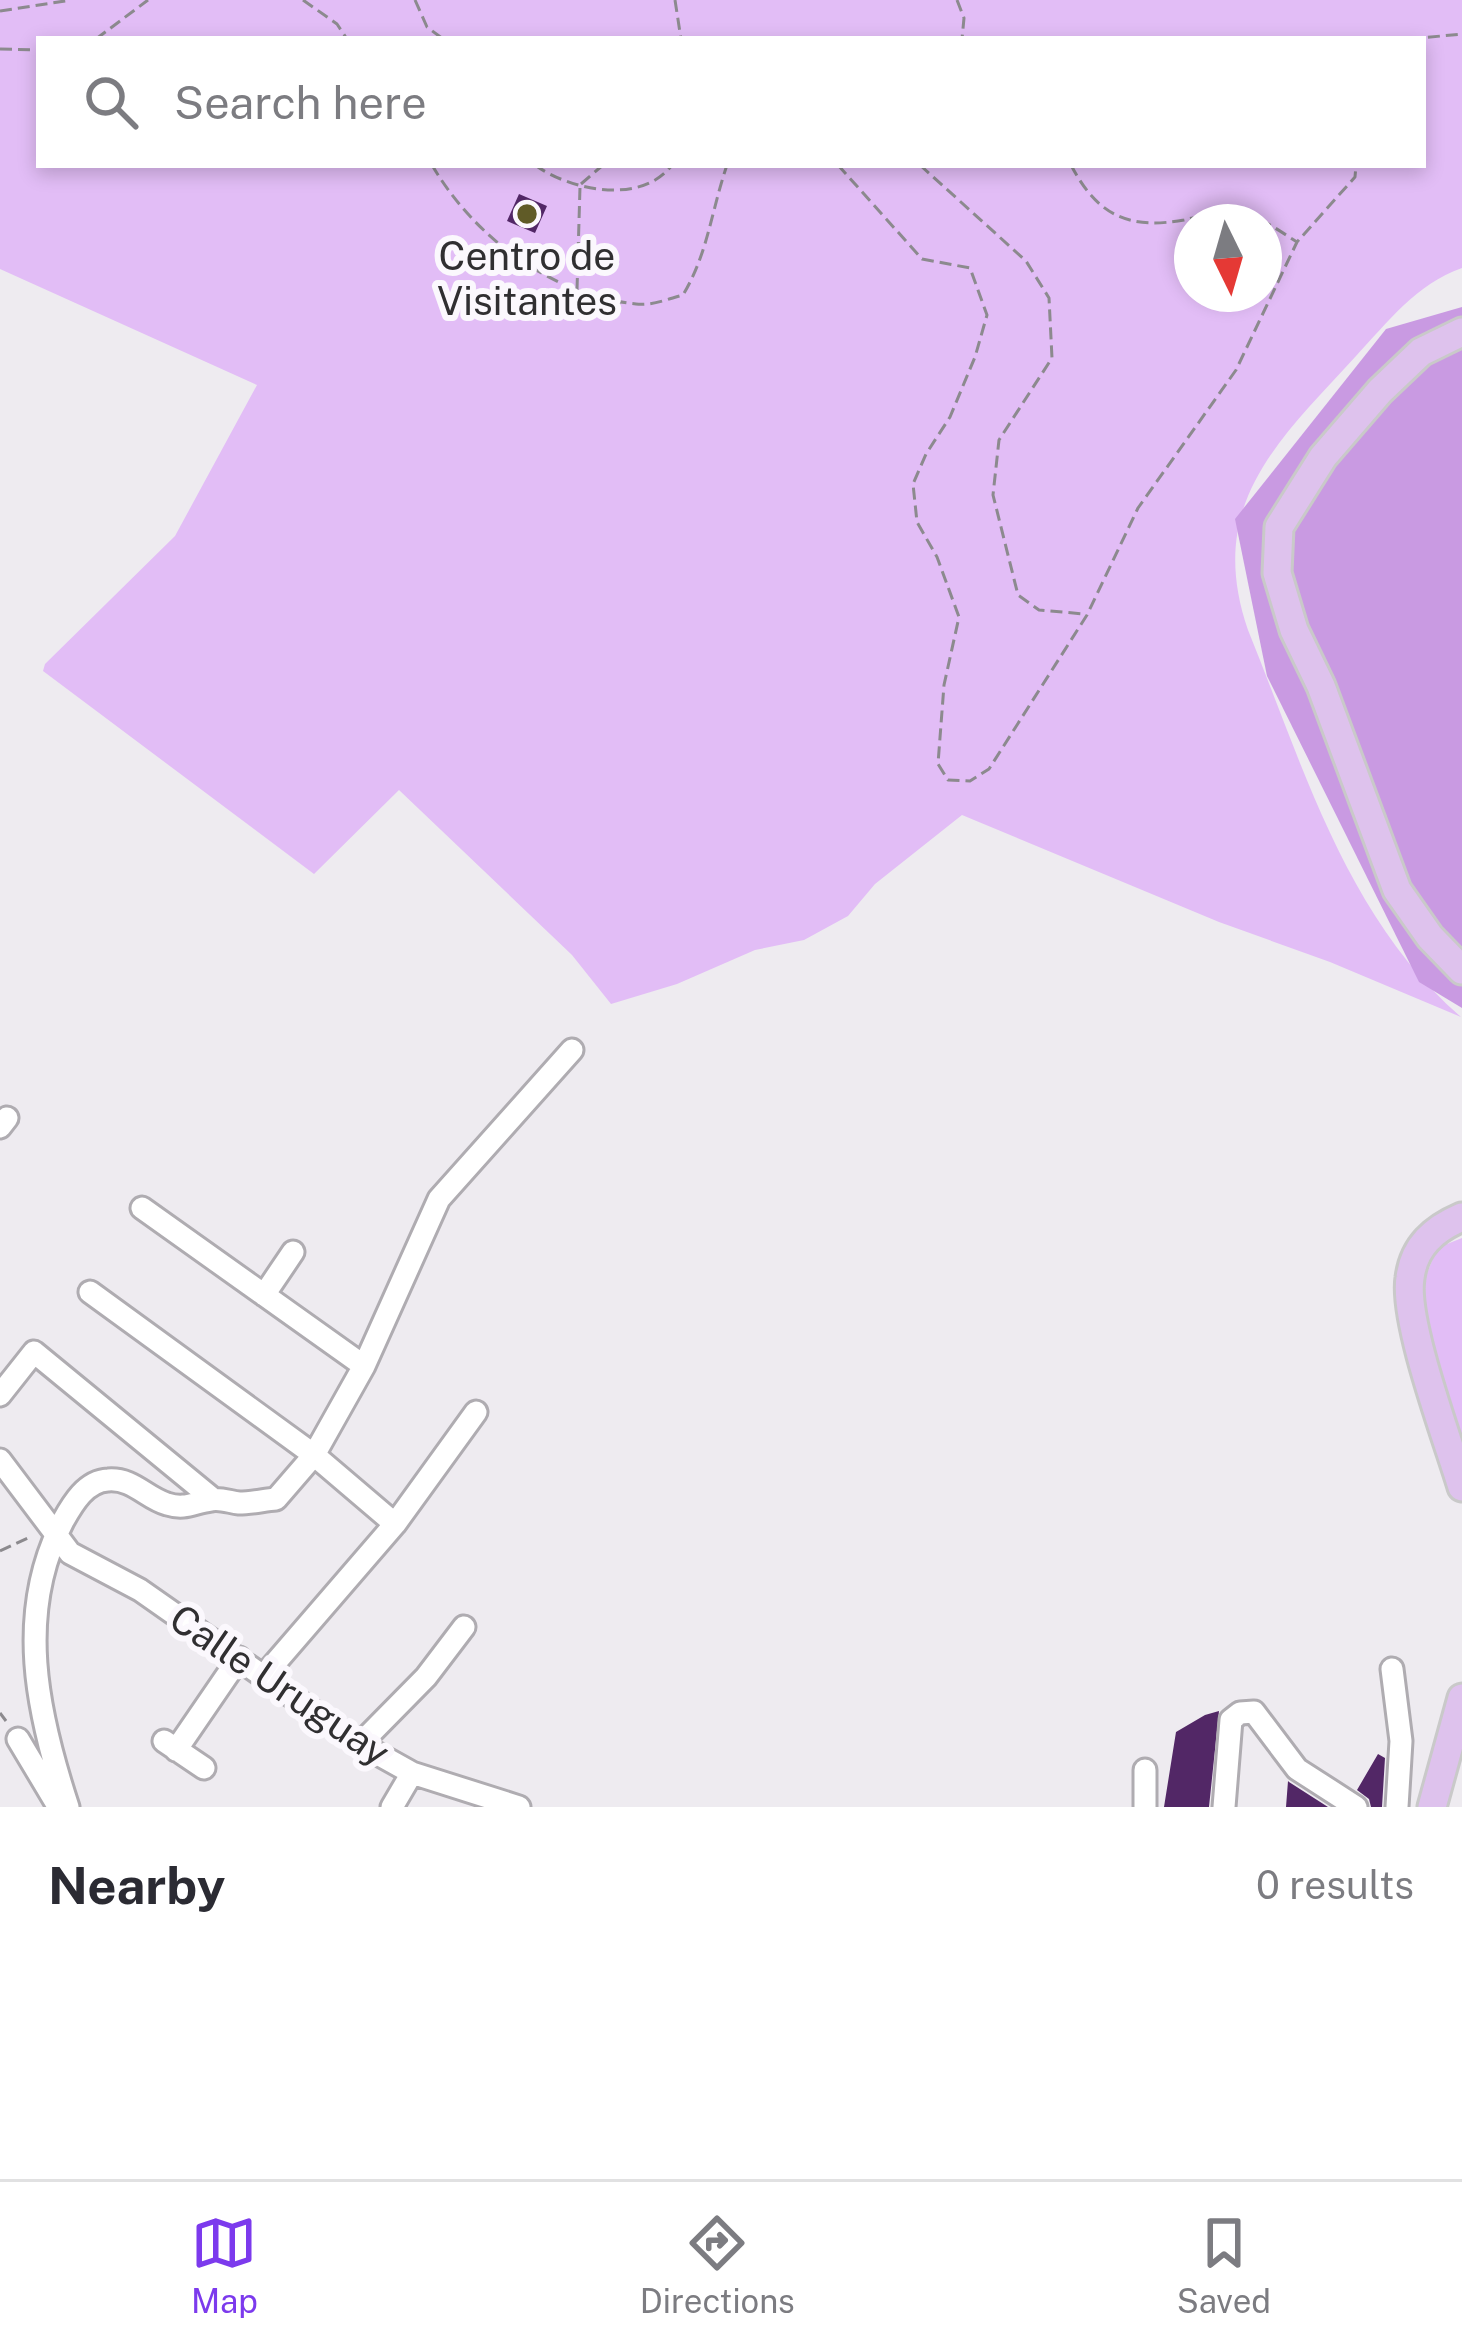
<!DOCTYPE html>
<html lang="en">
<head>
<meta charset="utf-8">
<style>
  :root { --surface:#fff; --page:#f2f2f3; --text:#2b2b33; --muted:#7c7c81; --line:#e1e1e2; --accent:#7c3aed }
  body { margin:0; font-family:"Public Sans",sans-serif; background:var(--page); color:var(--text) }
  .compass { position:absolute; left:1174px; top:204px; width:108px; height:108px; border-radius:50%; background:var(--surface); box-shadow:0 6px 18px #0003; rotate:175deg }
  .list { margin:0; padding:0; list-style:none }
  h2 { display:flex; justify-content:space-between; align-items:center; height:156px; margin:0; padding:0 48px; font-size:51px }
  h2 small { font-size:39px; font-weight:400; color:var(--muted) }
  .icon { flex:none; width:66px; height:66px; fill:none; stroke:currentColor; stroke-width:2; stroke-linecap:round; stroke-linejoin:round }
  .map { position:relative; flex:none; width:1462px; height:1807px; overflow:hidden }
  .search { position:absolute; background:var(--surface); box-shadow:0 6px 18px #0003; left:36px; right:36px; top:36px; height:132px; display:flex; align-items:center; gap:30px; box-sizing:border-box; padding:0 42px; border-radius:0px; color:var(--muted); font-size:45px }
  .sheet { height:372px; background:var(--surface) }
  nav { display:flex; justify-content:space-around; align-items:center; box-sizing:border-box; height:168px; border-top:3px solid var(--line); background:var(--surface); font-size:33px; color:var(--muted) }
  nav a { display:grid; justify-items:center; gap:6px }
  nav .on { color:var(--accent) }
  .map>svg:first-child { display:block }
  .green { fill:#e2bdf6; fill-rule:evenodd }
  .forest { fill:#c99ae2 }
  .building { fill:#522766 }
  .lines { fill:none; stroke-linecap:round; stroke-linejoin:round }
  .minor-casing { stroke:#afacb1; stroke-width:27 }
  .major-casing { stroke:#c9c9c9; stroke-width:33 }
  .path { stroke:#8c8a8e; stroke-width:3; stroke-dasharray:12 6; stroke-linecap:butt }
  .minor { stroke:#fff; stroke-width:21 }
  .major { stroke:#dec2ed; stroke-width:27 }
  .poi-dot { fill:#605b27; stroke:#fbf8fd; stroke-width:4.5 }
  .labels { text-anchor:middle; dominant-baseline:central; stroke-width:12; stroke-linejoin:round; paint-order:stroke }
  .poi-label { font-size:39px; fill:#302f31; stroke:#fbf8fd }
  .street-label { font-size:39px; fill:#302f31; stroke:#fbf8fd }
</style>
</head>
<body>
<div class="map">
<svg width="1462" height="1807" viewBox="0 0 1462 1807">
  <rect width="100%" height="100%" fill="#eeebf0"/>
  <!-- green -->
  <path class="green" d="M0 0H1462V268C1416 284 1388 322 1356 356 1278 441 1205 505 1248 630 1304 768 1346 917 1461 1017L1330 962 1219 922 962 815 875 884 848 916 804 940 755 950 677 984 611 1004 572 955 399 790 314 874 43 671 45 664 175 536 257 385 0 269ZM39 39H1423V165H39ZM1192 222H1264V294H1192Z
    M1462 1238V1440L1437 1359 1422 1286 1437 1248Z"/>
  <!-- forest -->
  <path class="forest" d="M1462 307V1008L1419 982 1267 676 1235 519 1386 329Z"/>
  <!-- building -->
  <path class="building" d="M519 194 547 206 535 233 507 221Z
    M1219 1711 1209 1807H1164L1176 1732 1205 1715Z
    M1378 1754 1385 1758 1382 1807H1371L1369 1799 1357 1790Z
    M1288 1781 1289 1782 1328 1807H1286Z"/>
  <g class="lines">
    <defs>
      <path id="minor" d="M0 1127 7 1118
        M142 1208 364 1366
        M90 1292 314 1455 395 1524
        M264 1295 293 1252
        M0 1395 34 1352 213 1499
        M0 1460 70 1553 140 1590 360 1744 412 1773 519 1807
        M1392 1669 1401 1741 1397 1807
        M263 1677 395 1524 476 1412
        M18 1739 58 1806
        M164 1741 204 1768
        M360 1744 426 1677 464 1627
        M176 1750 239 1658
        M68 1807C37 1713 15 1613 63 1521 73 1503 86 1481 108 1480 133 1478 146 1498 167 1504 186 1510 194 1502 211 1500 220 1498 230 1502 239 1503 251 1503 264 1500 276 1499L314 1455 364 1366 439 1199 572 1050
        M392 1807 412 1773
        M1145 1807V1770
        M1224 1807 1231 1720 1240 1713 1254 1712 1297 1769 1356 1807"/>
      <path id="major" d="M1462 332 1421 352 1380 391 1323 457 1279 527 1277 573 1294 630 1321 686 1397 890 1430 937 1462 970
        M1462 1217C1434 1229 1414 1246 1410 1278 1403 1321 1448 1440 1462 1487
        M1432 1807 1462 1698"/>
    </defs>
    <!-- minor casing -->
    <use href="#minor" class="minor-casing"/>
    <!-- major casing -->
    <use href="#major" class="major-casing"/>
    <!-- path -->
    <path class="path" d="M303 0 337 24 347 39
      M415 0 427 27 443 39
      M675 0 681 39
      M957 0 964 18 962 39
      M0 11 71 0
      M96 39 148 0
      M1410 39 1462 34
      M0 49 39 50
      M432 165C474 237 551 295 636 304 651 306 668 299 683 295 708 253 711 212 727 165
      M535 165C571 191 642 205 672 165
      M838 165 922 259 970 268 987 315 975 357 950 417 926 454 913 484 917 522 937 557 959 617 944 685 938 764 948 780 970 781 989 769 1087 615 1138 508 1236 370 1297 242 1355 177 1356 165
      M920 165 1026 261 1049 298 1052 358 999 440 993 495 1018 595 1039 610 1084 614
      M1071 165C1097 215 1128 230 1184 220 1198 217 1216 210 1230 211 1254 212 1278 230 1297 242
      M581 184 603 165
      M577 290 580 187
      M0 1551 32 1536
      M0 1713 6 1721"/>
    <!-- minor -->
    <use href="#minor" class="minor"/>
    <!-- major -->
    <use href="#major" class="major"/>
  </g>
  <!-- markers -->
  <circle class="poi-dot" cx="527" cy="214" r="12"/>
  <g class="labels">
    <!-- poi labels -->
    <g class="poi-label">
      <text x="527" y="256">Centro de<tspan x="527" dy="45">Visitantes</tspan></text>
    </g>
    <!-- street labels -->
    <g class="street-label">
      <text transform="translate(280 1685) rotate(34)">Calle Uruguay</text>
    </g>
  </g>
</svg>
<svg class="compass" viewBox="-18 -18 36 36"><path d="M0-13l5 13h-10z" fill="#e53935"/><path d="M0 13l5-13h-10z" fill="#7c7c81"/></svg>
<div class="search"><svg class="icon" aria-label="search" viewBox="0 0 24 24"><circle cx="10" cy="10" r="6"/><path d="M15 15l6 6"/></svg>Search here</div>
</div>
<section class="sheet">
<h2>Nearby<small>0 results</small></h2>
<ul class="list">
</ul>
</section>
<nav>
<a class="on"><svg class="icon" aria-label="map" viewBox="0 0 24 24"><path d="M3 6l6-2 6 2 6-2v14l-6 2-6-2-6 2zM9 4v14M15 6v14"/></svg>Map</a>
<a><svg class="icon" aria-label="directions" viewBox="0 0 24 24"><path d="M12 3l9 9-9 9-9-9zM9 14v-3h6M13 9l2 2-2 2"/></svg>Directions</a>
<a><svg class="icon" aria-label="saved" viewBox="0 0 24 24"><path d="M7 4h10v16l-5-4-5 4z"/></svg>Saved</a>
</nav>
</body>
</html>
